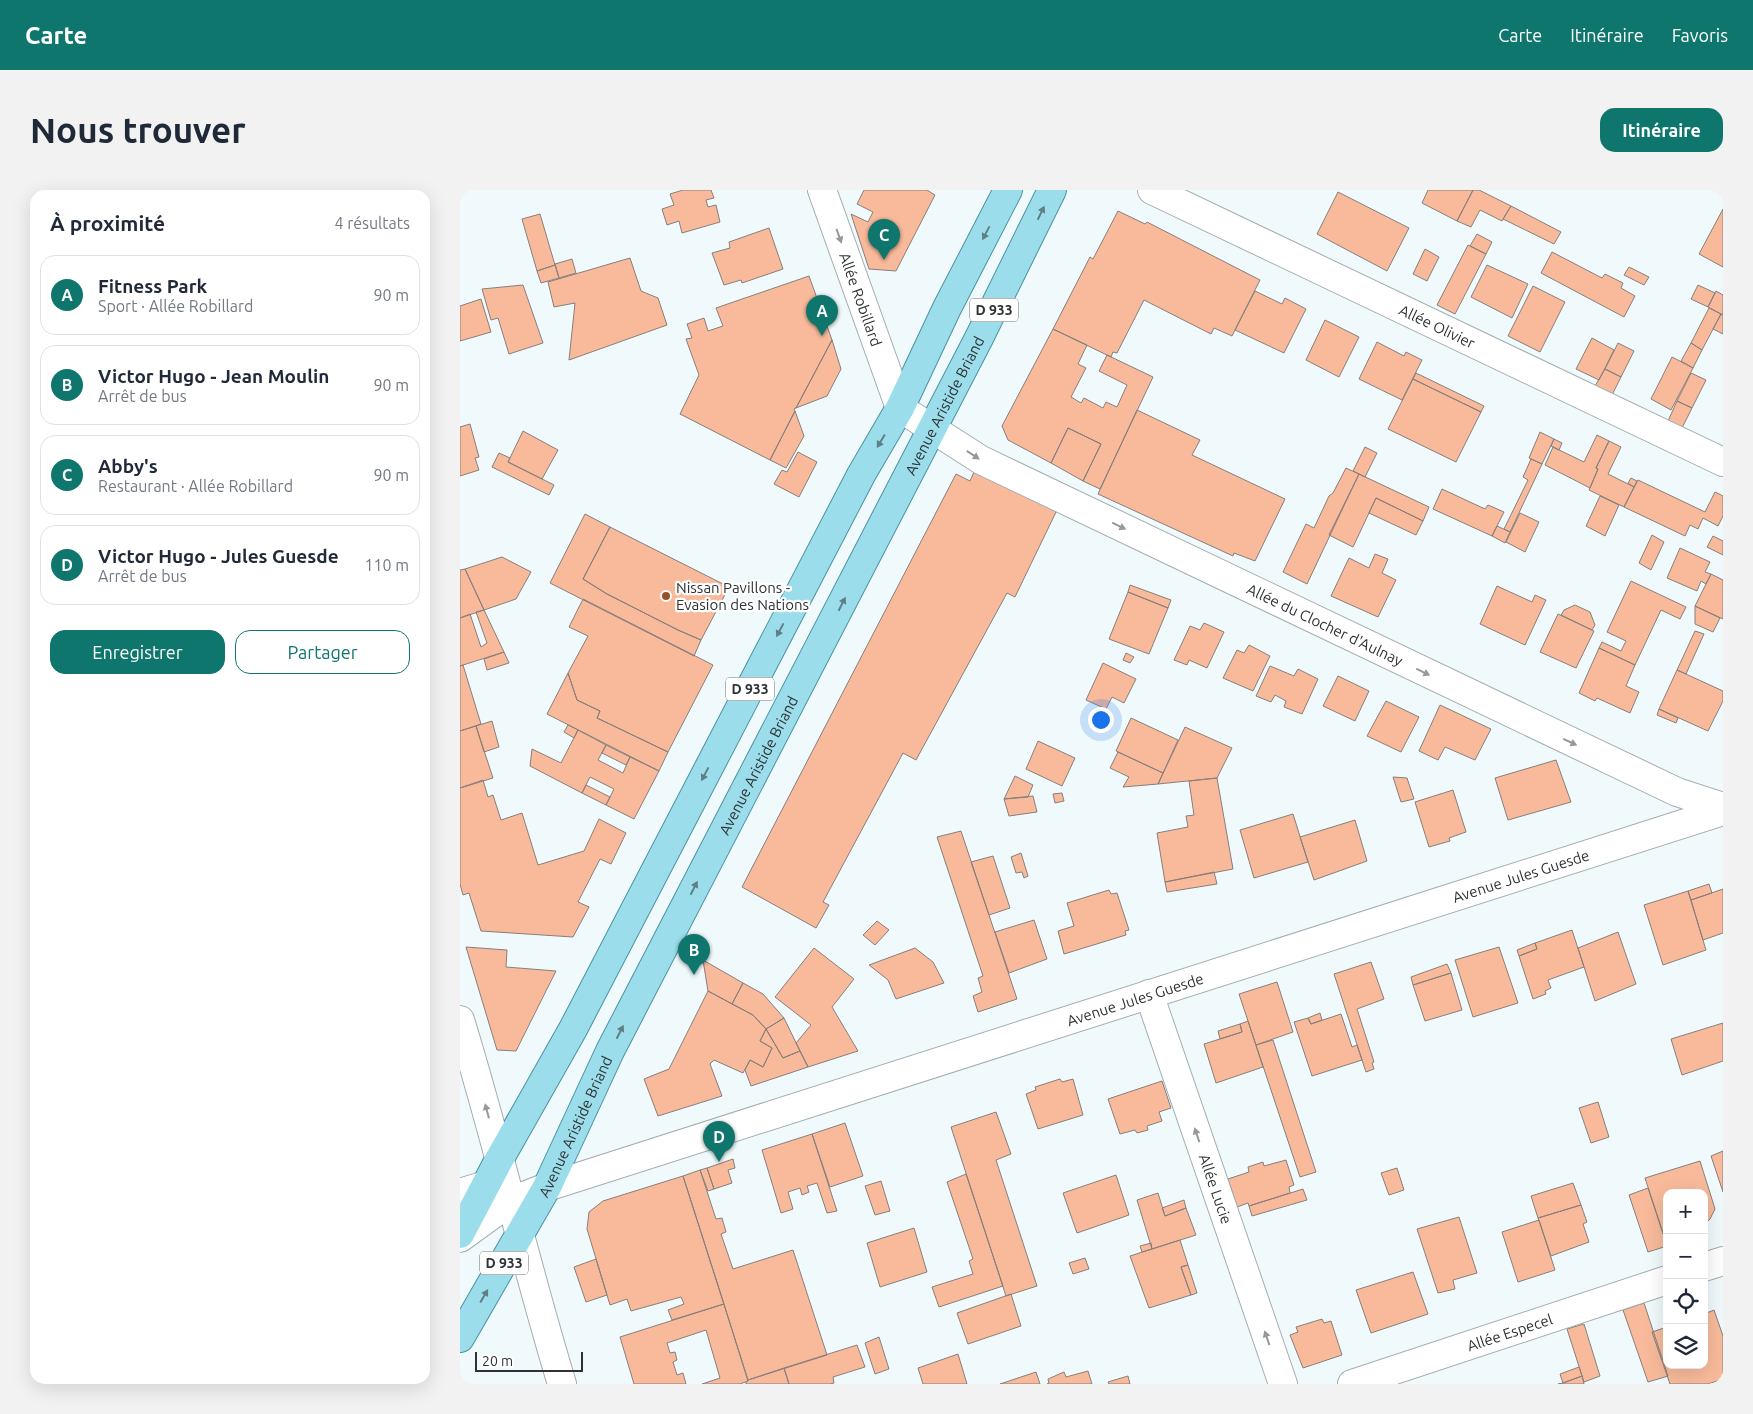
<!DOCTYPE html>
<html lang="fr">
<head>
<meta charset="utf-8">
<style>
  :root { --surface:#fff; --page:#f2f2f3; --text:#1f2937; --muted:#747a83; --line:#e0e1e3; --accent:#0f766e }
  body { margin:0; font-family:Ubuntu,sans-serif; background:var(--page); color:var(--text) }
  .controls { position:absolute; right:15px; bottom:15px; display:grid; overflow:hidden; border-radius:10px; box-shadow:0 5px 20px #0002 }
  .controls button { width:45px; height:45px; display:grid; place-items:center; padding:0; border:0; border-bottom:1px solid var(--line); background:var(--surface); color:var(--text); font:25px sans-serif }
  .scale { position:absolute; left:15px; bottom:12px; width:108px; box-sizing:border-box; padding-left:5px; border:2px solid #2e3233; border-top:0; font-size:14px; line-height:18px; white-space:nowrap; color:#2e3233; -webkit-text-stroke:4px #fff; paint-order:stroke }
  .you { position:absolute; left:640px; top:529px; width:18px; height:18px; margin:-12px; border:4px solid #fff; border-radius:50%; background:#1a73e8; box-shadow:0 0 0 8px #1a73e833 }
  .badge { display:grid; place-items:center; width:32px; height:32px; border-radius:50%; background:var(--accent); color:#fff; font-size:16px; font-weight:700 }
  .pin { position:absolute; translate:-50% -41px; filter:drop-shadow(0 1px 2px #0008) }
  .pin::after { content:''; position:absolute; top:26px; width:18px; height:15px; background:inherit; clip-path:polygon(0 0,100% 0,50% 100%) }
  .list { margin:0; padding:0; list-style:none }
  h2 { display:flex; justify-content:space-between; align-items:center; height:65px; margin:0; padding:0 20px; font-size:21px }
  h2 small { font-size:16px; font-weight:400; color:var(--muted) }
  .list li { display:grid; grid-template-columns:32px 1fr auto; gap:15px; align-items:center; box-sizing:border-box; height:80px; margin:0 10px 10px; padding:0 10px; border:1px solid var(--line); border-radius:15px }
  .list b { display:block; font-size:19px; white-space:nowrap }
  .list p { margin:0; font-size:16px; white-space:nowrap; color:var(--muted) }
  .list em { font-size:16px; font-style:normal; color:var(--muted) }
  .actions { display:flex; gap:10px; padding:15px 20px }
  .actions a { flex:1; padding:11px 0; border:1px solid var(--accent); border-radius:15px; text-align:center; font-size:18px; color:var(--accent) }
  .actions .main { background:var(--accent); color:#fff }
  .icon { flex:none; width:28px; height:28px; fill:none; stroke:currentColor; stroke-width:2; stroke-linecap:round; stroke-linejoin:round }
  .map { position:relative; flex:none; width:1263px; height:1194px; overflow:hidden; border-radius:15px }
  header { display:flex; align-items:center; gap:30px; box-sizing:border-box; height:70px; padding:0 25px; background:var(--accent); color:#fff }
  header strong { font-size:24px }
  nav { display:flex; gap:28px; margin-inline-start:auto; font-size:18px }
  .intro { display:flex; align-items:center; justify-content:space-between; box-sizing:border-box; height:120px; padding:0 30px }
  h1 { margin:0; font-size:35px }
  .button { padding:12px 22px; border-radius:15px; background:var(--accent); color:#fff; font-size:18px; font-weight:700 }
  main { display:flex; gap:30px; padding:0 30px }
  aside { flex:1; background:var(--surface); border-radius:15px; box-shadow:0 5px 20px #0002 }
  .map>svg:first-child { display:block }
  .building { fill:#f8ba9b; stroke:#877f7b }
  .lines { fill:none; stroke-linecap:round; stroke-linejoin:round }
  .street-casing { stroke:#a4adb0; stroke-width:30 }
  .secondary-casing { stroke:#a4adb0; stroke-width:30 }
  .primary-casing { stroke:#4a92a2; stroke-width:30 }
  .street { stroke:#fff; stroke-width:28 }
  .secondary { stroke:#fff; stroke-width:28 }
  .primary { stroke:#9bddeb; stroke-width:28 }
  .oneway { fill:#5f7f86 }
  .oneway2 { fill:#969899 }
  .poi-dot { fill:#975129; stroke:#fff; stroke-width:2 }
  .labels { text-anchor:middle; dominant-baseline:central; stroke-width:4.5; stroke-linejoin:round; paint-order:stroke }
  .shield { fill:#fff; stroke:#6d7070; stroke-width:1 }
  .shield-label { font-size:14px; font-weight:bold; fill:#2e3233 }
  .street-label { font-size:15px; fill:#2e3233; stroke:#fff }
  .poi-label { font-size:15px; fill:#2e3233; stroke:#fff; text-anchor:start }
</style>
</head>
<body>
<header>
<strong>Carte</strong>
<nav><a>Carte</a><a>Itinéraire</a><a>Favoris</a></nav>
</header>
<div class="intro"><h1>Nous trouver</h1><a class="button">Itinéraire</a></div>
<main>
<aside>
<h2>À proximité<small>4 résultats</small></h2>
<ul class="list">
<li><span class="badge">A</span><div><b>Fitness Park</b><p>Sport · Allée Robillard</p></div><em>90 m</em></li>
<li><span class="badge">B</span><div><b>Victor Hugo - Jean Moulin</b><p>Arrêt de bus</p></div><em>90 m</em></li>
<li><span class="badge">C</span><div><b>Abby's</b><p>Restaurant · Allée Robillard</p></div><em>90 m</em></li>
<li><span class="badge">D</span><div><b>Victor Hugo - Jules Guesde</b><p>Arrêt de bus</p></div><em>110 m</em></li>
</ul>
<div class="actions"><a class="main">Enregistrer</a><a>Partager</a></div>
</aside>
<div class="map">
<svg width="1263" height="1194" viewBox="0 0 1263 1194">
  <rect width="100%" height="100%" fill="#f0fafd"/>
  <!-- building -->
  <path class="building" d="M223 0H251L254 8 246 10 248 17 256 15 260 32 222 43 219 31 207 35 202 19 214 15 210 4Z
    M404 0H467L475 5 436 81 409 79 391 24 408 32 413 22 397 14Z
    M968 0H1013L997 31 962 13Z
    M1013 0H1019L1051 16 1042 31 1020 20 1011 37 997 31Z
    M878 2 949 38 927 81 857 44Z
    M1051 16 1101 42 1094 54 1043 29Z
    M1263 19V77L1239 64Z
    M658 21 685 34 687 32 800 90 772 146 754 138 751 144 684 110 657 163 653 162 651 167 593 139 630 67 633 69Z
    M80 24 95 75 77 81 62 29Z
    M309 38 323 79 282 93 281 90 264 95 252 63 270 58 269 52Z
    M1017 44 1032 52 1026 64 1010 56Z
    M1008 55 1026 64 995 124 977 115Z
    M965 59 979 67 967 91 953 84Z
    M1092 62 1142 88 1145 84 1163 93 1161 98 1175 106 1164 127 1081 83Z
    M170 68 181 101 198 108 207 135 109 170 115 113 94 117 88 92Z
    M112 69 116 83 99 88 95 74Z
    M95 75 99 88 81 93 77 81Z
    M1027 75 1068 94 1052 128 1011 107Z
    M1169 77 1189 87 1184 95 1164 85Z
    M349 86 372 150 336 218 334 219 335 221 310 270 220 224 239 185 226 149 232 148 227 134 244 128 248 141 263 136 256 118Z
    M63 95 83 153 49 164 38 128 31 130 22 99Z
    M1238 95 1255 103 1248 117 1231 109Z
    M1073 96 1105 112 1080 162 1048 146Z
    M795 101 822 114 825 108 846 119 824 163 775 140Z
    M1256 101 1263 105V125L1248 117Z
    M21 109 31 142 0 151V116Z
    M1249 118 1261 124 1242 160 1231 153Z
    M1261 124 1263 125V144L1253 139Z
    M865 130 899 147 879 187 846 170Z
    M593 139 627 155 618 174 626 178 611 207 621 213 624 208 643 218 646 212 657 217 667 195 639 181 647 165 693 187 640 299 623 291 641 254 608 238 591 273 548 250 542 236Z
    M1132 148 1154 160 1139 190 1116 179Z
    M372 150 381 179 367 206 336 218Z
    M917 152 944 166 946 162 962 170 942 210 899 189Z
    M1158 153 1174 161 1161 187 1145 179Z
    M1231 153 1242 160 1233 178 1221 171Z
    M1212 167 1233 178 1211 220 1191 209Z
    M1145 179 1161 187 1152 205 1135 196Z
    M956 183 1024 216 1021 222 953 189Z
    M1231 183 1246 190 1232 218 1217 211Z
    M953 189 1021 222 996 272 928 239Z
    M1217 211 1232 218 1222 238 1208 231Z
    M677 220 740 250 732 265 825 309 795 371 774 363 773 366 638 304Z
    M335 221 344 246 326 278 310 270Z
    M10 234 19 267 15 268 19 280 0 286V237Z
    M608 238 641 254 623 291 591 273Z
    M63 241 98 260 82 289 48 272Z
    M1080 242 1094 249 1082 274 1069 268Z
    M1137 245 1149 251 1136 278 1138 279 1130 298 1085 275 1093 257 1124 272Z
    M1094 249 1102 253 1099 260 1091 256Z
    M1149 251 1161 257 1148 284 1174 297 1164 317 1129 300 1138 279 1136 278Z
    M905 257 917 263 905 287 893 281Z
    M338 262 357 272 339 307 314 294 322 280 327 282Z
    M39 263 50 268 48 272 94 295 89 305 32 277Z
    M1071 269 1082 274 1050 342 1044 339 1068 290 1063 287Z
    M886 278 899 284 847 394 823 382 846 334 854 338 869 306 873 303Z
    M515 280 597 320 555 407 547 403 456 570 443 563 363 712 369 715 356 738 282 697 496 284 510 291Z
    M899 284 969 317 963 331 916 308 893 357 869 345Z
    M1171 288 1177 291 1174 297 1168 293Z
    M1178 290 1245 322 1255 302 1263 306V326L1258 336 1243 328 1238 339 1230 335 1225 346 1164 317Z
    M982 299 1025 319 1028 315 1044 322 1032 346 973 319Z
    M1140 306 1159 315 1145 346 1126 336Z
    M916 308 963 331 956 345 909 323Z
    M1060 323 1079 332 1065 362 1046 352Z
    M125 324 150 337 123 389 147 404 218 440 241 450 234 466 90 393Z
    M1037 336 1050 342 1045 353 1032 346Z
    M150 337 269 397 241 450 218 440 147 404 123 389Z
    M1192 345 1204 352 1191 380 1179 373Z
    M1253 346 1263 351V365L1247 357Z
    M1220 358 1250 372 1245 382 1251 384 1246 394 1241 391 1237 401 1207 388Z
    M915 364 928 369 922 383 936 390 918 427 871 406 889 368 909 378Z
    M42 367 71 382 56 409 24 420 5 379Z
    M5 379 24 420 0 428V380Z
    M1251 384 1263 390V429L1235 416Z
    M1171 391 1226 417 1220 429 1201 420 1175 475 1139 458 1142 452 1161 461 1166 451 1147 442Z
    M670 395 711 410 708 418 668 402Z
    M1037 396 1072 412 1075 405 1086 410 1065 455 1020 434Z
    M668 402 708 418 689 464 649 449Z
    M123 409 253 475 208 562 137 528 140 521 117 510 108 483 128 446 109 437Z
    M1115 415 1130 422 1135 435 1132 440 1101 425 1104 420Z
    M1235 416 1260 428 1253 442 1235 434Z
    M24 420 44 462 0 476V428L10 424 21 457 27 453 16 422Z
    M1098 424 1134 441 1116 478 1080 462Z
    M744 433 764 442 747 478 729 470 727 475 714 470 730 436 740 440Z
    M1235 441 1244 444 1226 484 1217 480Z
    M789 455 810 466 793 501 763 488 777 460 784 463Z
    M1139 458 1175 475 1166 496 1179 502 1170 523 1137 508 1135 511 1119 503Z
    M44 462 49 473 27 480 24 469Z
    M666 463 674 467 670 473 663 470Z
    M643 473 676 489 664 513 652 507 646 519 626 510Z
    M3 475 21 534 0 541V476Z
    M810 476 834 486 838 479 858 489 842 524 824 517 826 511 815 505 811 512 796 506Z
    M1217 480 1263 501V511L1248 541 1199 519Z
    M108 483 117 510 140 521 137 528 208 562 199 581 87 524Z
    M878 486 909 501 895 531 863 516Z
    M926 511 959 527 941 562 907 546Z
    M980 515 1031 539 1015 570 985 557 978 570 959 561Z
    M1199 519 1218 528 1216 533 1197 525Z
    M671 528 718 550 703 583 656 561Z
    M32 531 39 557 24 562 16 536Z
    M108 535 118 540 114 548 104 542Z
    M16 536 33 588 0 598V541Z
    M725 537 772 558 757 588 698 594Z
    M118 540 146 555 138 570 163 583 170 567 199 581 174 629 146 615 154 599 130 587 122 603 70 576 72 559 101 573Z
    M578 551 615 568 602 596 566 579Z
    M146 555 170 567 166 575 142 563Z
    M658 562 703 583 698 594 663 597 669 587 650 578Z
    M1096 570 1111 612 1048 630 1035 588Z
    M555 586 573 595 568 607 544 609Z
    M933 587 947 588 954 609 941 612Z
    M757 588 773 679 705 692 697 643 728 637 726 626 734 625 729 591Z
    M23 590 28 607 33 605 41 630 62 623 78 675 124 661 139 629 166 643 151 674 140 669 118 712 129 717 113 747 21 741 9 703 3 705 0 694V598Z
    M126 595 150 607 146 615 122 603Z
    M993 600 1006 642 989 648 990 651 969 657 955 612Z
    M602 603 604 611 595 613 593 604Z
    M573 606 577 622 549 626 544 609Z
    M833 624 848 672 794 688 780 640Z
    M895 630 907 671 854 690 840 647Z
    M501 641 557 809 518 822 513 806 522 802 518 788 523 786 477 647Z
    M561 663 568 686 564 688 562 682 556 683 551 667Z
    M533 666 550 718 529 725 511 672Z
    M754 682 757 694 707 702 705 692Z
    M1249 694 1252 703 1231 710 1228 701Z
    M1263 699V743L1243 750 1231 710Z
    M649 700 651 704 657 703 669 740 665 741 666 745 604 764 598 741 614 736 607 713Z
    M1228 701 1246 760 1203 775 1184 715Z
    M574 730 587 769 549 783 535 742Z
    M417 731 429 740 415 755 403 745Z
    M1112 740 1124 777 1088 790 1091 798 1085 801 1086 804 1073 809 1059 766 1077 759 1075 753Z
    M1158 742 1176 794 1135 811 1118 758Z
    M1075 753 1077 759 1059 766 1057 760Z
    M6 757 47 760 46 777 96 781 56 861 37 860Z
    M1039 757 1058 813 1013 827 995 770Z
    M354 758 394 789 372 817 398 861 348 877 336 853 351 835 315 807Z
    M455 758 473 772 484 793 436 809 428 790 409 775Z
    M243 770 283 793 272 814 248 801Z
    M911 772 924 809 897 819 914 872 912 873 914 879 906 882 874 784Z
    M987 774 991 783 953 795 951 787Z
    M991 783 1002 820 965 831 953 795Z
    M817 792 833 842 796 855 779 804Z
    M283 793 303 804 324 828 306 839 293 825 272 814Z
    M248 801 293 825 306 839 300 851 312 858 303 877 290 870 283 883 254 870 250 874 262 906 198 926 184 889 209 879Z
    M860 823 862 830 851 834 848 828Z
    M881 824 892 857 897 855 902 870 852 886 834 832 848 828 851 834Z
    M324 828 340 861 323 868 306 839Z
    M788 831 803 877 756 893 744 854 782 842 780 834Z
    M1263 833V871L1222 885 1211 849Z
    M780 834 782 842 760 849 758 841Z
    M306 839 323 868 340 861 348 877 291 896 285 880 290 870 303 877 312 858 300 851Z
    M813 850 856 982 840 987 796 855Z
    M600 889 602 892 613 889 623 925 578 939 566 904 576 900 575 897Z
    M702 891 711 918 699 922 702 931 687 936 688 940 677 943 675 940 660 944 648 909Z
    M1138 912 1149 947 1131 953 1119 918Z
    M536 922 551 964 536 970 577 1096 546 1106 491 937Z
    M385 933 403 986 370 997 352 944Z
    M352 944 377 1021 367 1023 357 993 347 996 349 1002 342 1005 340 998 328 1002 333 1019 321 1023 302 960Z
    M1263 961V1002L1251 966Z
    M273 969 275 978 268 980 272 993 254 999 247 978Z
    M826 970 834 995 829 997 830 1003 789 1016 788 1013 777 1017 768 989 789 982 788 977 803 972 804 976Z
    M1240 971 1255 1019 1250 1029 1244 1035V1003H1207V1055L1185 988Z
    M247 978 254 999 248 1001 240 980Z
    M937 978 944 1000 929 1005 921 983Z
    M240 980 256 1029 262 1028 266 1042 261 1044 273 1079 333 1060 367 1165 288 1190 223 986Z
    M506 984 543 1096 479 1117 472 1097 513 1084 509 1071 513 1069 487 992Z
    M656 985 669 1025 617 1043 603 1003Z
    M223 986 264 1114 212 1130 208 1120 224 1114 221 1107 171 1121 167 1109 150 1115 127 1039 129 1022 143 1011Z
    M421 991 430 1021 415 1025 405 996Z
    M1113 993 1121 1015 1078 1028 1071 1006Z
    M1188 998 1207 1056 1188 1062 1169 1005Z
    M843 999 847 1010 792 1026 789 1016Z
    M698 1003 705 1026 726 1018 736 1045 692 1059 677 1010Z
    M724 1010 726 1018 705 1026 702 1018Z
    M1121 1015 1127 1032 1123 1034 1129 1052 1091 1066 1078 1028Z
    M999 1027 1017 1083 993 1090 995 1099 978 1103 957 1039Z
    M1079 1030 1095 1080 1058 1092 1042 1042Z
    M454 1038 467 1082 420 1097 407 1053Z
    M720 1050 728 1075 721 1077 731 1105 689 1118 670 1066Z
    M691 1053 692 1059 682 1062 680 1056Z
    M625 1068 629 1079 613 1084 609 1073Z
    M136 1069 147 1105 126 1112 114 1077Z
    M728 1075 737 1103 731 1105 721 1077Z
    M953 1082 968 1124 911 1143 896 1100Z
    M551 1104 561 1136 508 1154 497 1123Z
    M1184 1113 1208 1186 1188 1192 1163 1120Z
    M264 1114 288 1191 280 1194H242L260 1188 246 1140 207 1153 210 1163 215 1162 217 1170 213 1172 217 1185 223 1183 226 1194H174L160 1147Z
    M1254 1120 1263 1146V1189L1248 1194H1210L1192 1142 1207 1137V1175H1244V1124Z
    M862 1129 864 1133 871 1131 882 1165 843 1178 830 1145 838 1142 836 1137Z
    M1124 1134 1140 1186 1124 1192 1107 1139Z
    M419 1147 429 1179 415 1184 405 1153Z
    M397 1155 405 1177 373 1187 374 1193 370 1194H329L324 1178Z
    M498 1164 507 1194H463L458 1178Z
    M1119 1177 1122 1186 1103 1193 1100 1184Z
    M324 1178 329 1194H286V1192L288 1190Z
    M628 1181 632 1194H587L589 1193 588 1189 604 1182 606 1187Z
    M576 1182 580 1194H540Z
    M668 1186 670 1194H649L648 1192Z
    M1122 1186 1124 1194H1098L1103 1193Z"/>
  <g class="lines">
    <defs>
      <g id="street">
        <path id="s1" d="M362 0 440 218 521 270 1217 602 1263 617"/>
        <path id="s2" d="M692 0 1263 272"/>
        <path id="s3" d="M689 804 823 1194"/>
        <path d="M0 830C37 950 65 1073 102 1194"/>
        <path d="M1244 1077 1263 1071"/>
        <path id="s4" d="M892 1194 1207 1090"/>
      </g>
      <g id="secondary">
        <path d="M0 1003 26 995 41 1005"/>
        <path id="s5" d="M0 1048 51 1011 87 997 1263 621"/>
      </g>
      <g id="primary">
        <path d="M0 1044 40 968 113 839 401 285 440 218 487 118 548 0"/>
        <path id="s6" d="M0 1148 87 997 150 861 519 148 592 0"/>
      </g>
    </defs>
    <!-- street casing -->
    <use href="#street" class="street-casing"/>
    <!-- secondary casing -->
    <use href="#secondary" class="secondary-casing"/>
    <!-- primary casing -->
    <use href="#primary" class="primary-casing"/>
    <!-- street -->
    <use href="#street" class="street"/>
    <!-- secondary -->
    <use href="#secondary" class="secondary"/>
    <!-- primary -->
    <use href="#primary" class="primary"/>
  </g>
  <!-- one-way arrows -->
  <defs><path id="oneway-solid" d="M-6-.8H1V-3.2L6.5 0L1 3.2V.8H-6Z" transform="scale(1.25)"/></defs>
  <g class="oneway">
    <use href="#oneway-solid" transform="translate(581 23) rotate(-64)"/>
    <use href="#oneway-solid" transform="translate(526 43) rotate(118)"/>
    <use href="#oneway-solid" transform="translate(421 251) rotate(121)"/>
    <use href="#oneway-solid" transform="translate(382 414) rotate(-63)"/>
    <use href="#oneway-solid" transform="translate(320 440) rotate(118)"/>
    <use href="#oneway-solid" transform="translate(245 584) rotate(118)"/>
    <use href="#oneway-solid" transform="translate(234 698) rotate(-63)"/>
    <use href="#oneway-solid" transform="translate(160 842) rotate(-63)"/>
    <use href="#oneway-solid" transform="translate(24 1106) rotate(-60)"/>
  </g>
  <g class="oneway2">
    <use href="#oneway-solid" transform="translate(379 46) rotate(70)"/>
    <use href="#oneway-solid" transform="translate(513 265) rotate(33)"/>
    <use href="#oneway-solid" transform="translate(659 336) rotate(26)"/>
    <use href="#oneway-solid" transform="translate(963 482) rotate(26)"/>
    <use href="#oneway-solid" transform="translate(1110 552) rotate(25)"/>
    <use href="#oneway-solid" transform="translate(27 921) rotate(-105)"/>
    <use href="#oneway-solid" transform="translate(737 945) rotate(-109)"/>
    <use href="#oneway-solid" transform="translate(807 1148) rotate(-109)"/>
  </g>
  <!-- markers -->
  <circle class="poi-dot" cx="206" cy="406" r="5"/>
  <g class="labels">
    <!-- shield labels -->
    <g class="shield">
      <rect x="510" y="108.5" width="48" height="23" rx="4"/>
      <rect x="266" y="487.5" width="48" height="23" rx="4"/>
      <rect x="20" y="1061.5" width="48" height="23" rx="4"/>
    </g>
    <g class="shield-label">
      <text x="534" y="120">D 933</text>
      <text x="290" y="499">D 933</text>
      <text x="44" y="1073">D 933</text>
    </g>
    <!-- street labels -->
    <g class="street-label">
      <text stroke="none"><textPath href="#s1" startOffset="116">Allée Robillard</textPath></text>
      <text stroke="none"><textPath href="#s2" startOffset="316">Allée Olivier</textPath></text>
      <text stroke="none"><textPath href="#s6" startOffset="1051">Avenue Aristide Briand</textPath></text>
      <text stroke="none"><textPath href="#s1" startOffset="709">Allée du Clocher d'Aulnay</textPath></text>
      <text stroke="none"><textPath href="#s6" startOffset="646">Avenue Aristide Briand</textPath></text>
      <text stroke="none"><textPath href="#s5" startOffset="1124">Avenue Jules Guesde</textPath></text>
      <text stroke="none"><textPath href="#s5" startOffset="719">Avenue Jules Guesde</textPath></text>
      <text stroke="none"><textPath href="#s6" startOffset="241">Avenue Aristide Briand</textPath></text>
      <text stroke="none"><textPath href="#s3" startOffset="206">Allée Lucie</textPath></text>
      <text stroke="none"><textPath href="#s4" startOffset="166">Allée Especel</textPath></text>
    </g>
    <!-- poi labels -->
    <g class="poi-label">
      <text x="216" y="397">Nissan Pavillons -<tspan x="216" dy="17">Evasion des Nations</tspan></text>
    </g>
  </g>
</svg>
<div class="controls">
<button>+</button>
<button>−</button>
<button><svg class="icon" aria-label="locate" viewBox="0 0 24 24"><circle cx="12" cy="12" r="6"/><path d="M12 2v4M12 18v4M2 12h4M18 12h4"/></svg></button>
<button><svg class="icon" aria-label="layers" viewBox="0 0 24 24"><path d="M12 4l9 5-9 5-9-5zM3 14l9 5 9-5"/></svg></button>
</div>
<div class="scale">20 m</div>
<div class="you"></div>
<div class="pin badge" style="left:362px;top:146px">A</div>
<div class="pin badge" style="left:234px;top:785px">B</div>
<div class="pin badge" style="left:424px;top:70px">C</div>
<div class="pin badge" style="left:259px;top:972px">D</div>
</div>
</main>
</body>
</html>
